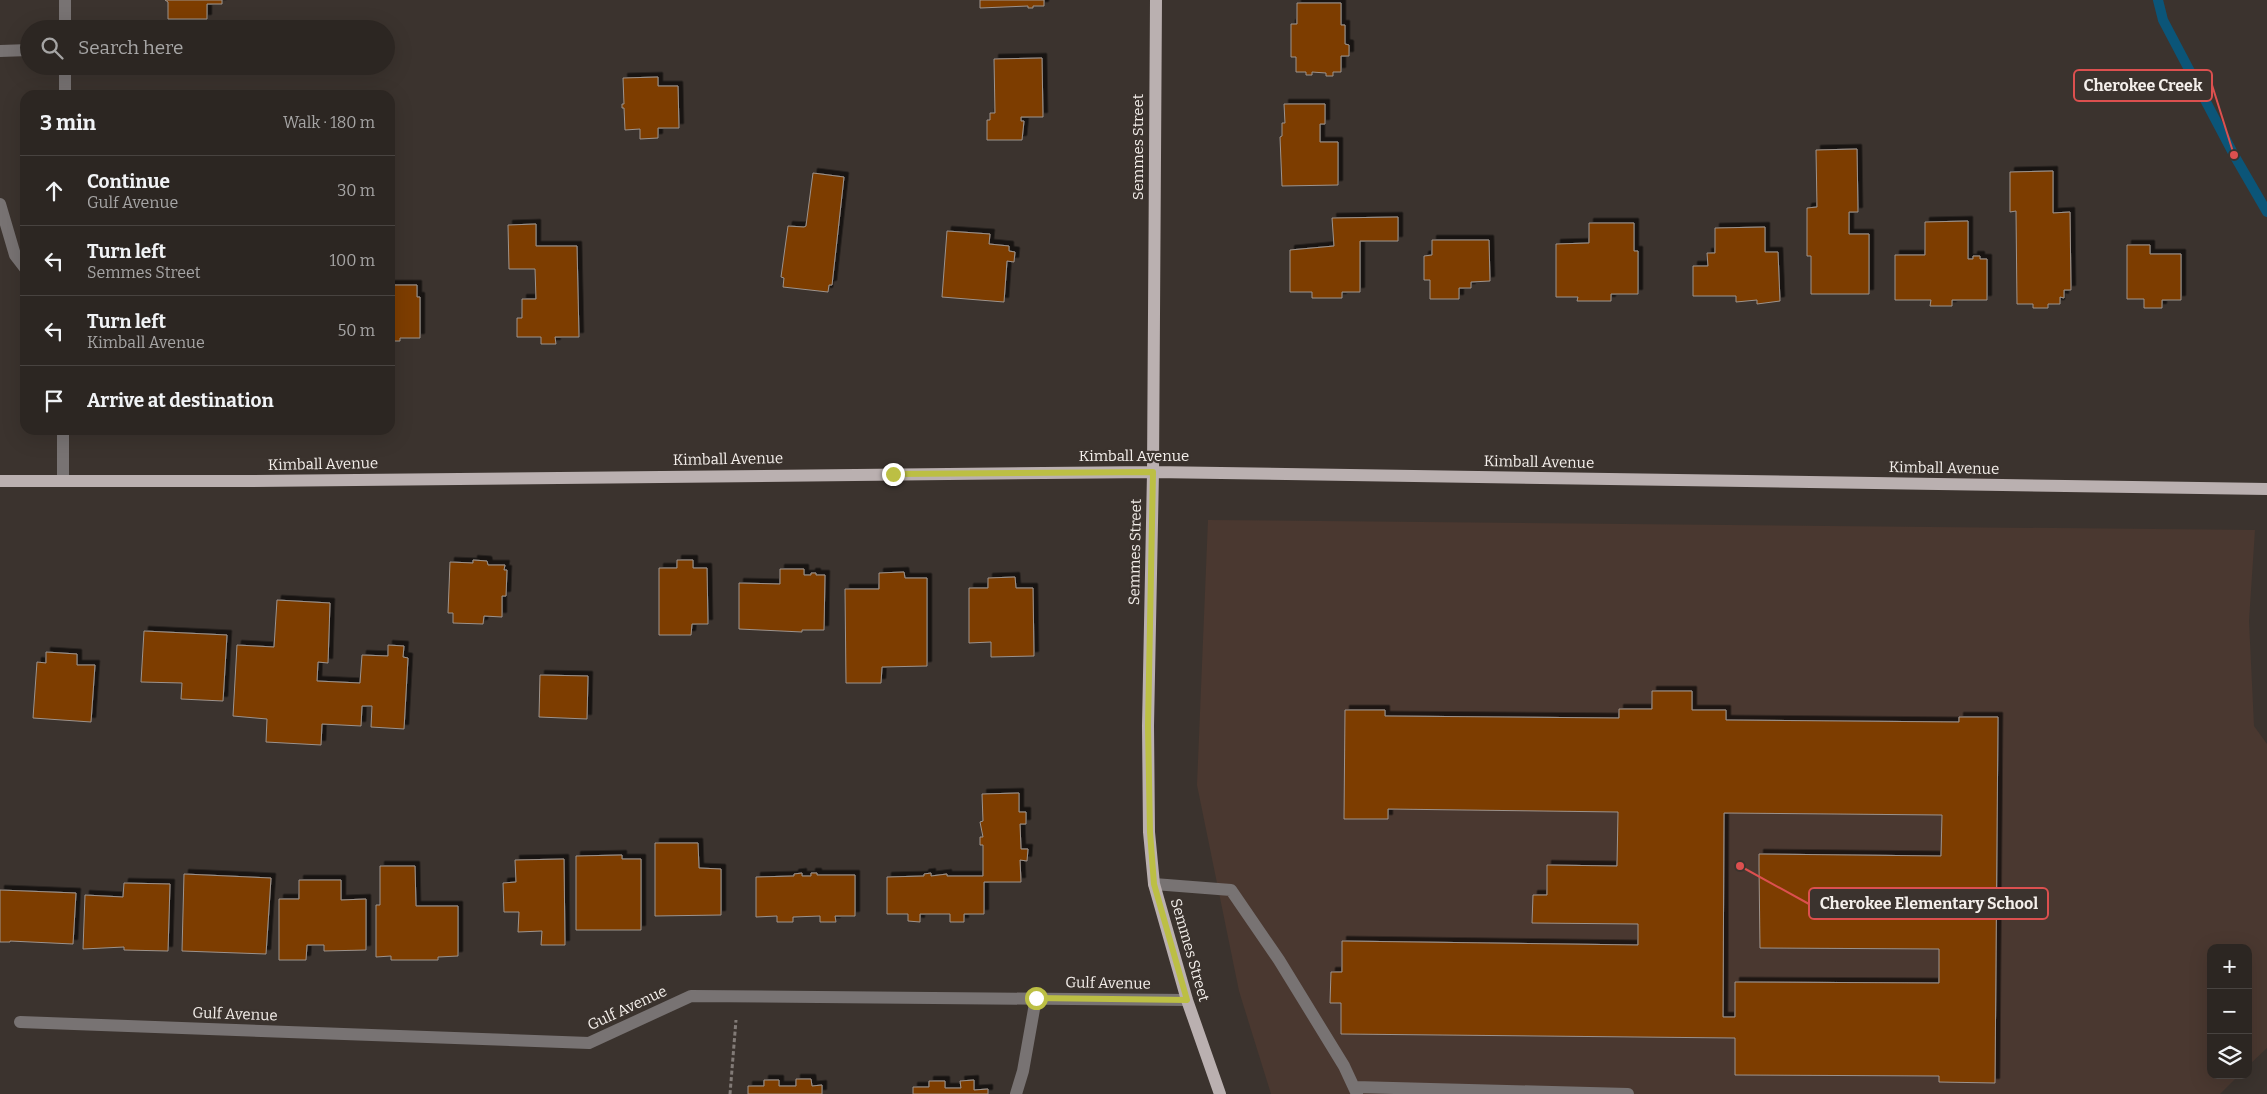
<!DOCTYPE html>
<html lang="en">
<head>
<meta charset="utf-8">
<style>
  :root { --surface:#2c2622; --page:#342e2a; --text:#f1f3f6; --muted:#a6a5a5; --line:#484340 }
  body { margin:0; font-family:Bitter,serif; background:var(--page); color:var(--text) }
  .controls { position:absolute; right:15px; bottom:15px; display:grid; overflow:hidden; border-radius:10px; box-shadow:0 5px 20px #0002 }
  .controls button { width:45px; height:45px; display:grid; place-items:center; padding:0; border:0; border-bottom:1px solid var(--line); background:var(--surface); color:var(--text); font:25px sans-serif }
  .stop { position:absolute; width:15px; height:15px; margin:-11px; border:4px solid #bcbf44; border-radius:50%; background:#fff }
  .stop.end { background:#bcbf44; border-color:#fff; box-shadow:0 1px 5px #0008 }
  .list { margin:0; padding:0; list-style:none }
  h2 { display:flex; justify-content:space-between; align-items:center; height:65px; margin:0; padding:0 20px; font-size:21px }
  h2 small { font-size:16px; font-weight:400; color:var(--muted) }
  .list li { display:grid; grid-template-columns:32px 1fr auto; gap:15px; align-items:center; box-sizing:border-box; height:70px; padding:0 20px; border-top:1px solid var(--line) }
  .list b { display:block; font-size:19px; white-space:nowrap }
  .list p { margin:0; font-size:16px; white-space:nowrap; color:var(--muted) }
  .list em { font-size:16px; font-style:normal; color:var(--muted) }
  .icon { flex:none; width:28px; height:28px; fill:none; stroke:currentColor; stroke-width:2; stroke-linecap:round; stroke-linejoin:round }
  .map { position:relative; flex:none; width:2267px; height:1094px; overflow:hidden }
  .search { position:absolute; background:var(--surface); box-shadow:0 5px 20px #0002; left:20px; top:20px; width:375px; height:55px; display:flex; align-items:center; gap:12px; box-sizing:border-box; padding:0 18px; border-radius:28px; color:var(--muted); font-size:19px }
  .panel { position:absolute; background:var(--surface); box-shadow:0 5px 20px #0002; left:20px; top:90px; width:375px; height:345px; border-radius:15px }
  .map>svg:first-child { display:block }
  .education { fill:#4a3830 }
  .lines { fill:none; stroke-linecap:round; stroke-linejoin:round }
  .stream { stroke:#0b5578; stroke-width:10 }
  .building { fill:#7d3d00; stroke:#9c938d; fill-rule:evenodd; filter:url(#shadow) }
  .path { stroke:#827b77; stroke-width:3; stroke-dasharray:4 2.5; stroke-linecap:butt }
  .minor { stroke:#787373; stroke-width:12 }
  .major { stroke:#bab0b0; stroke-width:12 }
  .route { stroke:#bcbf44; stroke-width:6 }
  .labels { text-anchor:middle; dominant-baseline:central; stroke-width:4.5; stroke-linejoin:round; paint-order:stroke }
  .street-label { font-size:15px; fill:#f4efeb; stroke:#3b332e }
  .leader { fill:none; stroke:#dc504f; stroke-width:2 }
  .callout-dot { fill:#dc504f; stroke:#3b332e; stroke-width:2 }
  .callout { fill:#3b332e; stroke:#dc504f; stroke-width:2 }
  .callout-label { font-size:16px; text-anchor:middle; font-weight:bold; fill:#f4efeb }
</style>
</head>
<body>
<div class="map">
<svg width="2267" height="1094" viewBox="0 0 2267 1094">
  <defs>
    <filter id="shadow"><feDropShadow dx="4.5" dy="-4.5" stdDeviation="0" flood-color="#0009"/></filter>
  </defs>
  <rect width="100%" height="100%" fill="#3b332e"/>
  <!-- education -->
  <path class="education" d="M1208 520 2255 530 2249 621 2254 726 2267 744V1048L2248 1066V948H2211V1075H2239L2220 1094H1271L1239 991 1197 785Z"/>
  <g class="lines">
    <!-- stream -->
    <path class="stream" d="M2158 0 2163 20 2234 155 2267 212"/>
  </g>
  <!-- building -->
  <path class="building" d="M165 0H222V4H207V19H168V2Z
    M980 0H1044V6H1033V8H1028V6L980 8Z
    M1297 3H1341V25H1345V44L1349 45V56H1341V72H1333V76H1326V73L1312 72V75H1306V72H1296V57H1291V24H1297Z
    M1042 58 1043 117H1021V121H1024L1022 140H987V120H990V113H995L994 59Z
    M658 77V86H678L679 128H658V138L640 139V129L625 130 624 108H622V104H624L623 78Z
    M1284 104H1325V124H1320V142H1338V185L1282 186 1280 137 1282 136V123H1285Z
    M1857 149 1858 212H1849V234H1869V294H1811V256H1807V208L1817 207 1816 150Z
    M2053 171V213L2070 212 2071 290H2064V298L2060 297V304H2048V308H2033V304H2017L2016 211 2010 212V172Z
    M813 173 844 177 832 285H829L828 292 783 287 784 278 781 277 788 226 804 227 806 226Z
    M1398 217V241H1360V292H1342V298H1312V292H1290V250L1334 246 1332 218Z
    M1968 221V259H1973V256H1980V259H1987V300H1952V306H1930L1931 300H1895V255H1925V222Z
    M1589 223H1634V251H1638V294H1611V301H1577L1578 297H1556V244L1589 243Z
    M536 224V246H577L579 337H555L556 344H541V337H517V318H522V299H536L535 269H509L508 225Z
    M1765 227V252H1778L1780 301 1757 304V300L1736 302V296H1693V266H1708L1707 253H1715V228Z
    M947 231 990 234 989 244 1009 246V251L1015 252 1014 262 1007 261 1004 302 942 297Z
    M1432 240H1489L1490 281 1471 282V288H1459V299H1430V280H1424V256L1432 255Z
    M2127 245H2150V254H2181V300H2162V308H2144V299H2127Z
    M390 285H417V297H420V338H400V341H392V338H390Z
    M473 560 487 561 488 565H505L504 570H507L506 596H502V617L484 616 483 624 453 623V613H448L450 562 473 563Z
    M677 560H693V568H707L708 624H692L691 635H659V568H677Z
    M780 569H804V575H811V573H816V575H825L824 630H802V632L739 629V583L780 584Z
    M904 572 905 578H927V666L882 667 881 683H846L845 589H879V573Z
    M1015 577 1016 588H1033L1034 656 991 657V642L969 643V588H988V578Z
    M277 600 330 603 328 663 318 662 317 681 360 683 362 655 388 656V645L404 646 403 657 408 658 404 729 371 727 372 706H362L361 726 322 724 321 745 266 742 267 719 233 716 237 645 274 647Z
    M144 631 227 635 223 701 181 699 182 683 141 682Z
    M46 652 77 654V665H95L91 722 33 718 37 662 46 663Z
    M540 675 588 676 587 719 539 717Z
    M1652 691H1692V710H1726V720L1959 722V717H1998L1995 1083 1939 1082V1076L1735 1075V1038L1341 1034V1003H1330L1331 972H1342V941L1638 945V924L1532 923 1533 895H1547V865L1617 866 1618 812 1388 809V819H1344L1345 710H1385V716L1619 718V709H1652ZM1724 813 1942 815 1941 856 1759 854V866L1760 948 1939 949V983L1735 982V1017H1723Z
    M1019 793V812H1026V824H1020L1021 849H1028L1027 861 1020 860 1021 882H984V914H964V922H950V914H920V922L908 921V914H887V877L924 876V874L931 873V876L947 874V876H983V845H980V837H983L980 822 983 821 982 794Z
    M655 843H698L699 868 721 869V915L655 916Z
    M622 855V859H641V930H576V856Z
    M564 859 565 945H541L542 931 518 932 519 912H504L503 883 516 882 515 860Z
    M380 866H415L416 906H458V956L438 957V960H391V956L376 957V905H380Z
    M802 873V876H811V873H817V875H855V916H835L836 922H820V916L793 917V922H777V916L756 917V877L794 876V874Z
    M184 874 271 878 266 954 182 951Z
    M299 880H341V900L366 899V950L324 951V945H307L306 960H279V899H299Z
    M124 883 170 884 168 951 124 950V947L83 949 85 895 123 897Z
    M0 890 76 893 73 944 10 941V942H0Z
    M796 1079H811L812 1086 822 1085V1094H748V1086H764V1080H779V1086H796Z
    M974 1080V1090L988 1089V1094H913V1087H929V1081H945V1088H961L960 1081Z"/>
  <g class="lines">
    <!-- path -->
    <path class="path" d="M730 1094 736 1020"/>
    <!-- minor -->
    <path class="minor" d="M65 29V0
      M0 51 29 50
      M65 95V66
      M0 204 15 255 25 268
      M63 481V430
      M1154 884 1231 890 1279 960 1344 1066 1357 1094
      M20 1022 589 1043 691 996 1187 1000
      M1355 1087 1628 1094
      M1016 1094 1023 1071 1036 998"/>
    <!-- major -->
    <path class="major" d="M1156 0 1153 472 1148 726 1149 832 1154 884 1187 1000 1220 1094
      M0 481H254L1153 472 2267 489"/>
  </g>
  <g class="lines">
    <!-- route -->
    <path class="route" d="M893 474 1153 472 1148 726 1150 832 1154 884 1187 1000 1036 998"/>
  </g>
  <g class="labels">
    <!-- street labels -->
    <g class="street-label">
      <text transform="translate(1138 147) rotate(-90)">Semmes Street</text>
      <text x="1134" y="456">Kimball Avenue</text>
      <text transform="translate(728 459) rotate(-1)">Kimball Avenue</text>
      <text transform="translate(1539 462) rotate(1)">Kimball Avenue</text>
      <text transform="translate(323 464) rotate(-1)">Kimball Avenue</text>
      <text transform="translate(1944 468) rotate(1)">Kimball Avenue</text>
      <text transform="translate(1135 552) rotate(-89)">Semmes Street</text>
      <text transform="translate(1190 950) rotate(74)">Semmes Street</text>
      <text transform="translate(1108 983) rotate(1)">Gulf Avenue</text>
      <text transform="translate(627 1008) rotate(-25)">Gulf Avenue</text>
      <text transform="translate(235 1014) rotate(2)">Gulf Avenue</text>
    </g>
  </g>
  <!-- callouts -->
  <path class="leader" d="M2234 155L2212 85M1740 866L1809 904"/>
  <g class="callout-dot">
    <circle cx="2234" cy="155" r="5"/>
    <circle cx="1740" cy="866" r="5"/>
  </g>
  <g class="callout">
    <rect x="2074" y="70" width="138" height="31" rx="5"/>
    <rect x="1809" y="888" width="239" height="31" rx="5"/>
  </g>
  <g class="callout-label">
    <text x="2143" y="91">Cherokee Creek</text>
    <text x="1929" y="909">Cherokee Elementary School</text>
  </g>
</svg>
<div class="controls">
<button>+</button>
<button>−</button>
<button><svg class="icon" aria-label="layers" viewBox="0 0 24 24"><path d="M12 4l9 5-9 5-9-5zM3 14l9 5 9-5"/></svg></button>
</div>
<div class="stop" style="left:1036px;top:998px"></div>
<div class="stop end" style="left:893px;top:474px"></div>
<div class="search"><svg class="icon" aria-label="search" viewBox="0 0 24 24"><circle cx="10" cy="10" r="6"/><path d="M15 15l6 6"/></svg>Search here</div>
<section class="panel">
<h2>3 min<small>Walk · 180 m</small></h2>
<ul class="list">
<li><svg class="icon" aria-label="ahead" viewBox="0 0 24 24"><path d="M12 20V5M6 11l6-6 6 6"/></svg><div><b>Continue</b><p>Gulf Avenue</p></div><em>30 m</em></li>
<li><svg class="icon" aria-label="left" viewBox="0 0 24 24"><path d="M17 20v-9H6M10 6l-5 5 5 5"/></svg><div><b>Turn left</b><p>Semmes Street</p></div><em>100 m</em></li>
<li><svg class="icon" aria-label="left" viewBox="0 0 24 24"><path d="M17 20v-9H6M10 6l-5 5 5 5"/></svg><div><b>Turn left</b><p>Kimball Avenue</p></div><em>50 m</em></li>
<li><svg class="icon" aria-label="arrive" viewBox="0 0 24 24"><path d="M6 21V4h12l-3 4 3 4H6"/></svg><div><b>Arrive at destination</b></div></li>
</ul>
</section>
</div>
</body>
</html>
